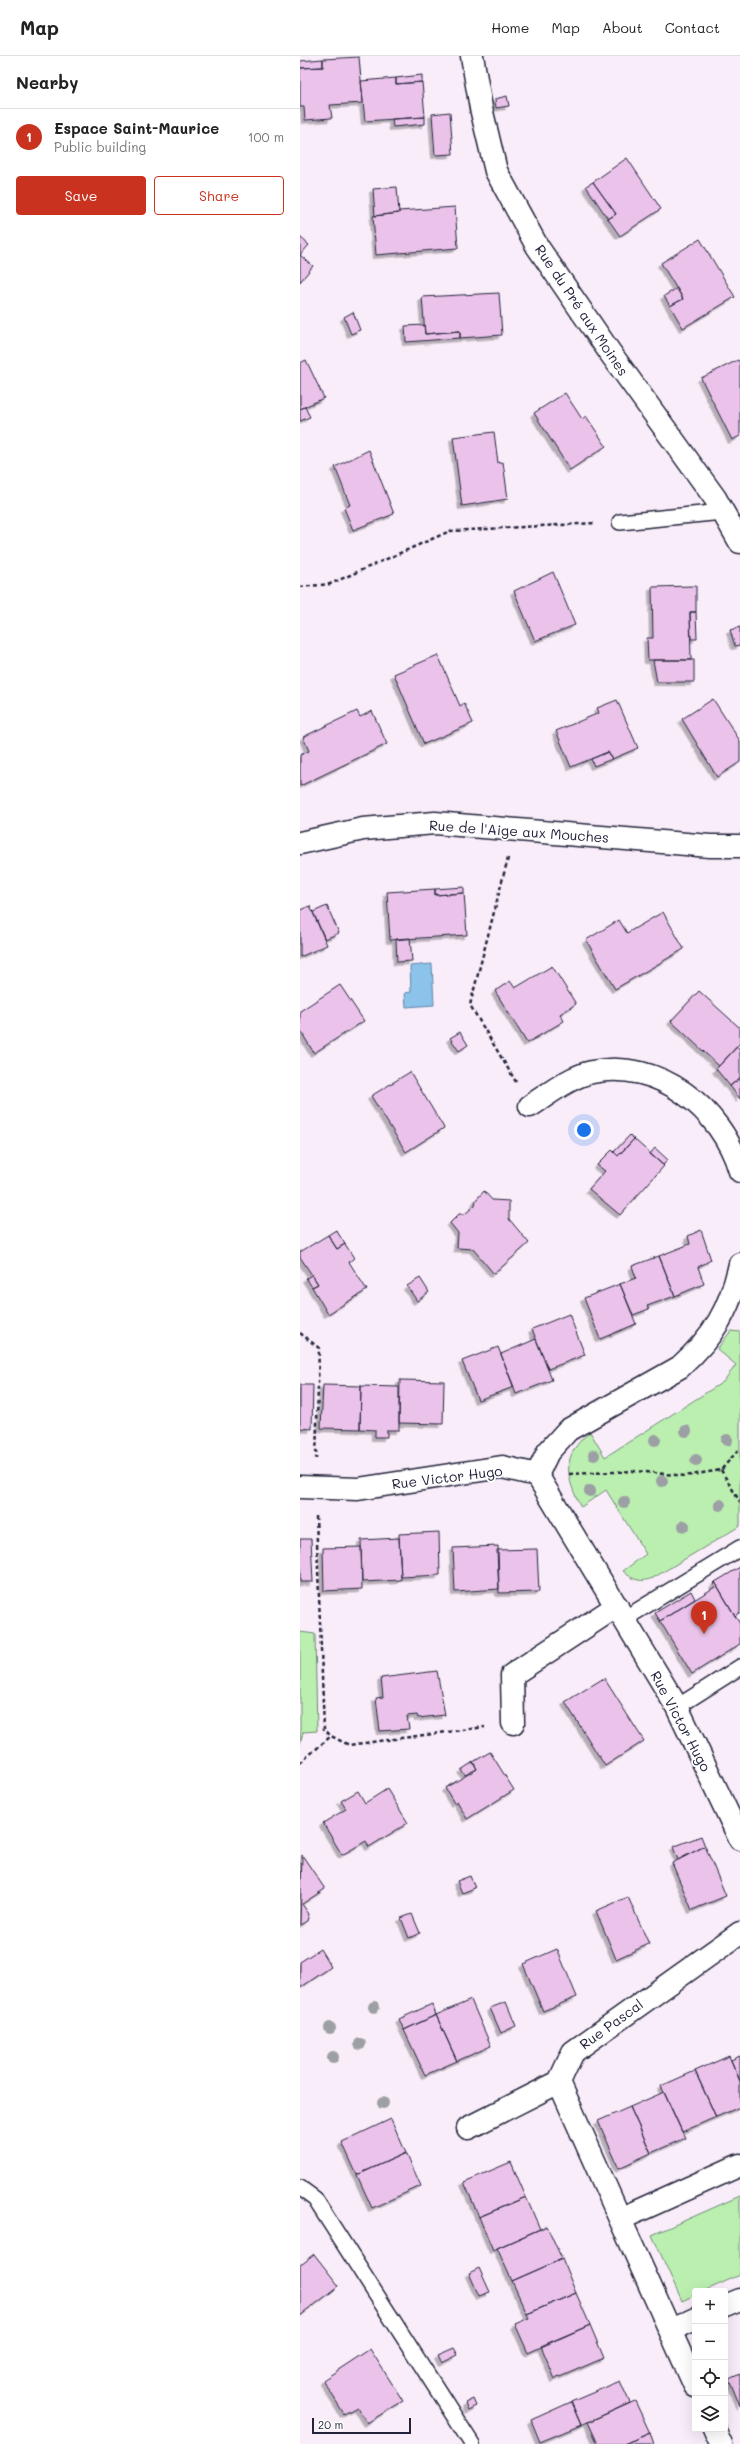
<!DOCTYPE html>
<html lang="en">
<head>
<meta charset="utf-8">
<style>
  :root { --surface:#fff; --page:#f6f6f6; --text:#222; --muted:#767676; --line:#e0e0e0; --accent:#c8321e }
  body { margin:0; font-family:Mali,sans-serif; background:var(--page); color:var(--text) }
  .controls { position:absolute; right:12px; bottom:12px; display:grid; overflow:hidden; border-radius:4px; box-shadow:0 4px 16px #0002 }
  .controls button { width:36px; height:36px; display:grid; place-items:center; padding:0; border:0; border-bottom:1px solid var(--line); background:var(--surface); color:var(--text); font:20px sans-serif }
  .scale { position:absolute; left:12px; bottom:10px; width:99px; box-sizing:border-box; padding-left:4px; border:2px solid #22223b; border-top:0; font-size:11px; line-height:14px; white-space:nowrap; color:#22223b; -webkit-text-stroke:3px #fff; paint-order:stroke }
  .you { position:absolute; left:284px; top:1074px; width:14px; height:14px; margin:-10px; border:3px solid #fff; border-radius:50%; background:#1a73e8; box-shadow:0 0 0 6px #1a73e833 }
  .badge { display:grid; place-items:center; width:26px; height:26px; border-radius:50%; background:var(--accent); color:#fff; font-size:13px; font-weight:700 }
  .pin { position:absolute; translate:-50% -33px; filter:drop-shadow(0 1px 2px #0008) }
  .pin::after { content:''; position:absolute; top:21px; width:14px; height:12px; background:inherit; clip-path:polygon(0 0,100% 0,50% 100%) }
  .list { margin:0; padding:0; list-style:none }
  h2 { display:flex; justify-content:space-between; align-items:center; height:52px; margin:0; padding:0 16px; font-size:17px }
  h2 small { font-size:13px; font-weight:400; color:var(--muted) }
  .list li { display:grid; grid-template-columns:26px 1fr auto; gap:12px; align-items:center; box-sizing:border-box; height:56px; padding:0 16px; border-top:1px solid var(--line) }
  .list b { display:block; font-size:15px; white-space:nowrap }
  .list p { margin:0; font-size:13px; white-space:nowrap; color:var(--muted) }
  .list em { font-size:13px; font-style:normal; color:var(--muted) }
  .actions { display:flex; gap:8px; padding:12px 16px }
  .actions a { flex:1; padding:9px 0; border:1px solid var(--accent); border-radius:4px; text-align:center; font-size:14px; color:var(--accent) }
  .actions .main { background:var(--accent); color:#fff }
  .icon { flex:none; width:22px; height:22px; fill:none; stroke:currentColor; stroke-width:2; stroke-linecap:round; stroke-linejoin:round }
  .map { position:relative; flex:none; width:440px; height:2388px; overflow:hidden }
  header { display:flex; align-items:center; gap:24px; box-sizing:border-box; height:56px; padding:0 20px; background:var(--surface); border-bottom:1px solid var(--line) }
  header strong { font-size:19px }
  nav { display:flex; gap:22px; margin-inline-start:auto; font-size:14px }
  main { display:flex }
  aside { flex:1; background:var(--surface) }
  .map>svg:first-child { display:block }
  .green { fill:#bbefb0; stroke:#6e8876 }
  .water { fill:#8bc3ea; stroke:#6183a4 }
  .building { fill:#ebc2ea; stroke:#22223b; filter:url(#shadow) }
  .lines { fill:none; stroke-linecap:round; stroke-linejoin:round }
  .service-casing { stroke:#22223b; stroke-width:18 }
  .minor-casing { stroke:#22223b; stroke-width:25 }
  .path { stroke:#22223b; stroke-width:2.5; stroke-dasharray:4 3; stroke-linecap:butt }
  .service { stroke:#fff; stroke-width:15 }
  .minor { stroke:#fff; stroke-width:22 }
  .tree { fill:#9c9fa4 }
  .labels { text-anchor:middle; dominant-baseline:central; stroke-width:3.5; stroke-linejoin:round; paint-order:stroke }
  .street-label { font-size:14px; fill:#22223b; stroke:#fff }
</style>
</head>
<body>
<header>
<strong>Map</strong>
<nav><a>Home</a><a>Map</a><a>About</a><a>Contact</a></nav>
</header>
<main>
<aside>
<h2>Nearby<small></small></h2>
<ul class="list">
<li><span class="badge">1</span><div><b>Espace Saint-Maurice</b><p>Public building</p></div><em>100 m</em></li>
</ul>
<div class="actions"><a class="main">Save</a><a>Share</a></div>
</aside>
<div class="map">
<svg width="440" height="2388" viewBox="0 0 440 2388">
  <defs>
    <filter id="shadow"><feDropShadow dx="-3.5" dy="3.5" stdDeviation="0" flood-color="#0004"/></filter>
  </defs>
  <rect width="100%" height="100%" fill="#f9edf9"/>
  <filter id="ink" filterUnits="userSpaceOnUse"><feTurbulence type="fractalNoise" baseFrequency=".025" numOctaves="2"/><feDisplacementMap in="SourceGraphic" scale="8" xChannelSelector="R" yChannelSelector="G"/><feConvolveMatrix kernelMatrix="1 2 1 2 8 2 1 2 1" color-interpolation-filters="sRGB"/></filter>
  <g filter="url(#ink)">
    <!-- green -->
    <path class="green" d="M431 1275 440 1276V1470L353 1522C340 1527 333 1524 323 1515L346 1498 306 1434 281 1451C266 1422 260 1400 290 1376L305 1401 423 1326 436 1309 417 1293Z
      M0 1576 15 1578 17 1675 3 1676 0 1688Z
      M440 2140V2219L404 2235H395V2239L382 2245 352 2179Z"/>
    <!-- water -->
    <path class="water" d="M132 908 134 949 106 951 105 937 111 936 110 910Z"/>
    <!-- building -->
    <path class="building" d="M59 1 63 47 30 49 32 62 5 64 4 51H0V12L23 11V3Z
      M23 3V11L0 12V5Z
      M122 19V26L96 28V22Z
      M96 22V28L122 26 125 61 65 65 61 25Z
      M207 40 209 50 196 52 195 43Z
      M150 56 153 98 135 99 132 58Z
      M125 61V68L93 71 92 63Z
      M327 102 361 153 320 180 308 163 316 158 293 126Z
      M293 126 316 158 308 163 286 130Z
      M97 131 99 157 75 160 73 133Z
      M155 151 158 192 76 199 73 160 99 157V155Z
      M0 181 9 189 0 199Z
      M400 183 435 241 383 272 370 250 383 243 361 207Z
      M0 199 13 210 0 226Z
      M377 232 383 243 370 250 364 240Z
      M199 237 202 279 160 282V275L125 278 122 241Z
      M53 256 60 274 51 278 44 261Z
      M124 269 125 278 160 275V282L106 286 105 270Z
      M6 304 24 342 0 353V307Z
      M438 304 440 307V380L432 384 401 322Z
      M265 337 282 363 286 360 306 390 270 414 234 357Z
      M5 351 10 361 0 365V353Z
      M194 376 198 407 203 406 208 443 162 450 153 381Z
      M69 394 94 458 53 474 44 452 50 449 35 411Z
      M253 516 275 569 235 585 214 535Z
      M396 530V556H390L391 604H348L347 582H353L352 531Z
      M390 556H396L397 583H391Z
      M440 571V589L435 590 430 574Z
      M138 599 160 650 164 647 173 667 124 688 94 618Z
      M353 604H394V626H357Z
      M413 643 440 685V706L417 721 382 663Z
      M317 644 338 692 312 703 308 696 271 711 256 675 299 657 297 652Z
      M57 655 60 661 72 655 87 688 0 730V699L9 695 3 681Z
      M308 696 312 703 294 710 291 703Z
      M164 831V837L135 839V833Z
      M135 833V839L164 837 167 879 90 884 87 836Z
      M10 850 27 889 0 901V854Z
      M27 850 39 877 25 883 13 856Z
      M363 856 384 893 315 933 286 884 319 864 327 877Z
      M110 882 112 905 97 906 96 883Z
      M252 910 276 948 260 958 264 965 227 987 195 935 210 925 215 932Z
      M40 929 64 965 14 997 0 974V955Z
      M399 935 440 972V987L419 1010 371 965Z
      M160 976 168 989 159 995 150 982Z
      M437 991 440 995V1022L430 1030 416 1013Z
      M110 1016 144 1072 106 1096 71 1040Z
      M440 1022V1043L430 1030Z
      M330 1079 334 1083 318 1100 314 1096Z
      M334 1083 364 1110 320 1159 289 1133 305 1115 297 1109 312 1094 318 1100Z
      M355 1092 368 1104 363 1109 350 1098Z
      M184 1135 192 1144 209 1145V1163L229 1187 194 1218 173 1193 157 1192 158 1177 150 1167 159 1158H165L175 1149 176 1144Z
      M36 1174 45 1188 37 1193 28 1179Z
      M401 1174 411 1204 398 1211 404 1228 375 1240 359 1200 390 1188 388 1180Z
      M28 1179 37 1193 45 1188 54 1202 49 1206 67 1234 28 1258 12 1231 18 1228 0 1201V1196Z
      M359 1200 375 1240 347 1250 349 1253 333 1259 320 1228 336 1222 332 1210Z
      M12 1219 18 1228 12 1231 6 1222Z
      M120 1222 129 1236 117 1245 107 1230Z
      M320 1228 336 1268 300 1283 284 1242Z
      M269 1258 285 1299 248 1313 232 1273Z
      M236 1283 252 1324 216 1338 201 1298Z
      M198 1291 214 1331 178 1344 162 1305Z
      M100 1324 144 1325 143 1368 99 1367Z
      M0 1329H13L12 1373 0 1372Z
      M23 1329 61 1330 60 1373 21 1372Z
      M61 1330 99 1331V1374H87V1381H75V1374L60 1373Z
      M139 1476 140 1519 101 1521 99 1478Z
      M99 1482 101 1524 62 1526 61 1484Z
      M0 1483H11L13 1526H0Z
      M198 1490 199 1533 155 1536 153 1492Z
      M61 1491 62 1533 24 1535 23 1492Z
      M237 1493 239 1536 199 1537 197 1494Z
      M440 1511V1556L435 1560 415 1526Z
      M415 1526 440 1568V1588L392 1618 360 1565 415 1531 413 1528Z
      M391 1535 395 1543 360 1565 355 1557Z
      M137 1615 145 1659 118 1662 117 1659 107 1660 109 1673 80 1675 76 1642 83 1641 81 1622Z
      M304 1622 344 1685 305 1710 265 1646Z
      M190 1696 214 1734 167 1763 157 1745 154 1747 145 1732 177 1713 173 1706Z
      M173 1706 177 1713 165 1719 161 1714Z
      M87 1733 108 1767 69 1791 66 1785 42 1799 23 1767 46 1753 41 1745 58 1735 65 1747Z
      M401 1780 405 1790 378 1804 373 1791Z
      M405 1790 426 1840 392 1854 372 1807Z
      M2 1799 25 1833 2 1848 9 1858 7 1865 0 1869Z
      M170 1820 175 1832 162 1837 157 1825Z
      M328 1841 349 1888 316 1903 296 1855Z
      M112 1858 120 1877 109 1882 101 1862Z
      M20 1893 31 1911 0 1932V1906Z
      M257 1893 277 1941 243 1955 223 1908Z
      M171 1944 191 1990 157 2005 136 1959Z
      M206 1946 216 1970 201 1977 190 1952Z
      M132 1948 136 1959 104 1974 99 1963Z
      M136 1959 157 2005 125 2019 104 1974Z
      M429 2000 440 2025V2051L416 2061 395 2015Z
      M440 2000V2025L431 2004Z
      M395 2015 416 2061 382 2076 361 2030Z
      M364 2036 385 2082 351 2097 330 2051Z
      M330 2051 351 2097 319 2112 298 2065Z
      M91 2063 106 2097 57 2119 42 2086Z
      M106 2097 121 2130 72 2152 57 2119Z
      M211 2106 226 2141 179 2161 164 2126Z
      M226 2141 240 2173 193 2194 179 2161Z
      M247 2170 262 2203 212 2225 197 2192Z
      M14 2198 39 2230 0 2260V2209Z
      M262 2203 276 2237 227 2258 212 2225Z
      M179 2212 190 2236 179 2240 169 2217Z
      M276 2237 290 2269 228 2297 215 2268 229 2262 227 2258Z
      M290 2269 304 2302 255 2323 241 2290Z
      M154 2292 158 2299 142 2307 138 2299Z
      M70 2293 103 2345 67 2367 57 2351 44 2358 23 2324Z
      M440 2318V2350L429 2323Z
      M320 2325 330 2347 281 2369 271 2346Z
      M173 2343 176 2350 168 2354 165 2347Z
      M335 2345 350 2377 324 2388H298L288 2366Z
      M271 2346 281 2369 240 2386 231 2364Z
      M350 2377 354 2388H324Z"/>
    <g class="lines">
      <defs>
        <path id="service" d="M320 466 423 456
          M324 1563 440 1492
          M377 1651 440 1611
          M0 2132 15 2143 172 2388"/>
        <path id="minor" d="M172 0 181 52 196 115 237 190 311 298 415 442 440 486
          M0 787 63 773 135 767 410 790H440
          M230 1050C249 1038 269 1021 292 1016 358 1002 422 1053 440 1115
          M237 1419 248 1396 268 1374 380 1311C414 1280 430 1254 440 1208
          M0 1431 58 1433 202 1411 237 1419 377 1651 440 1783
          M213 1667 212 1619 317 1550
          M259 2026 320 2163
          M168 2072 259 2026 273 1996 440 1877
          M425 2250 440 2244
          M371 2274 395 2263
          M395 2330 320 2163 440 2109
          M414 2373 421 2388"/>
      </defs>
      <!-- service casing -->
      <use href="#service" class="service-casing"/>
      <!-- minor casing -->
      <use href="#minor" class="minor-casing"/>
      <!-- path -->
      <path class="path" d="M0 531 30 528 150 475 296 467
        M208 802 170 949 216 1026
        M0 1277 19 1292 16 1403
        M421 1414 440 1446
        M269 1418 336 1415 385 1420 421 1414 440 1392
        M16 1460 24 1673 31 1680
        M0 1707 31 1680 49 1689 185 1671"/>
      <!-- service -->
      <use href="#service" class="service"/>
      <!-- minor -->
      <use href="#minor" class="minor"/>
    </g>
    <!-- trees -->
    <g class="tree">
      <circle cx="386" cy="1375" r="6"/>
      <circle cx="355" cy="1384" r="6"/>
      <circle cx="427" cy="1384" r="6"/>
      <circle cx="294" cy="1399" r="6"/>
      <circle cx="396" cy="1404" r="6"/>
      <circle cx="362" cy="1425" r="6"/>
      <circle cx="290" cy="1435" r="6"/>
      <circle cx="324" cy="1446" r="6"/>
      <circle cx="420" cy="1449" r="6"/>
      <circle cx="384" cy="1470" r="6"/>
      <circle cx="74" cy="1951" r="6"/>
      <circle cx="30" cy="1972" r="6"/>
      <circle cx="60" cy="1988" r="6"/>
      <circle cx="33" cy="2001" r="6"/>
      <circle cx="83" cy="2047" r="6"/>
    </g>
  </g>
  <g class="labels">
    <!-- street labels -->
    <g class="street-label">
      <text transform="translate(282 254) rotate(56)">Rue du Pré aux Moines</text>
      <text transform="translate(219 775) rotate(4)">Rue de l'Aige aux Mouches</text>
      <text transform="translate(147 1421) rotate(-7)">Rue Victor Hugo</text>
      <text transform="translate(381 1665) rotate(62)">Rue Victor Hugo</text>
      <text transform="translate(311 1968) rotate(-36)">Rue Pascal</text>
    </g>
  </g>
</svg>
<div class="controls">
<button>+</button>
<button>−</button>
<button><svg class="icon" aria-label="locate" viewBox="0 0 24 24"><circle cx="12" cy="12" r="6"/><path d="M12 2v4M12 18v4M2 12h4M18 12h4"/></svg></button>
<button><svg class="icon" aria-label="layers" viewBox="0 0 24 24"><path d="M12 4l9 5-9 5-9-5zM3 14l9 5 9-5"/></svg></button>
</div>
<div class="scale">20 m</div>
<div class="you"></div>
<div class="pin badge" style="left:404px;top:1578px">1</div>
</div>
</main>
</body>
</html>
